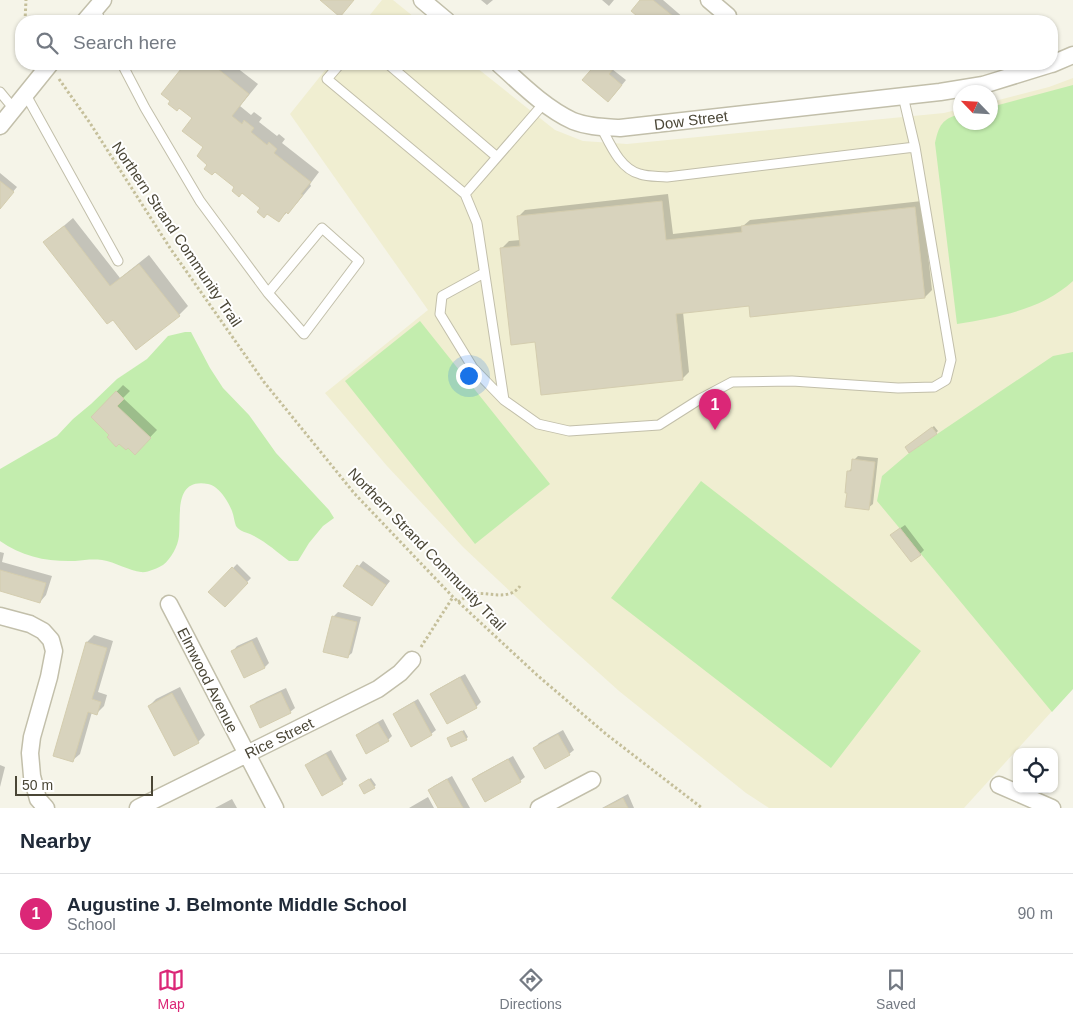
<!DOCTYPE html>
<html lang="en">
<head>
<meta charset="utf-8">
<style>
  :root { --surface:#fff; --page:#f2f2f3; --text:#1f2937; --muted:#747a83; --line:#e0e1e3; --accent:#db2777 }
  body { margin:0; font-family:Arial,sans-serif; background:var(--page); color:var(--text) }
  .controls { position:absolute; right:15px; bottom:15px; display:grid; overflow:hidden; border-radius:10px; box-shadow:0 1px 4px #0004 }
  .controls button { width:45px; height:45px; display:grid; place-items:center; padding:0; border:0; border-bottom:1px solid var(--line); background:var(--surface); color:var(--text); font:25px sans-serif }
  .compass { position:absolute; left:953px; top:85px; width:45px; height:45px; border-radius:50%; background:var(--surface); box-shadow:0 1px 4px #0004; rotate:295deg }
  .scale { position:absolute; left:15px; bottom:12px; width:138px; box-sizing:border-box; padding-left:5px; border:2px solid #4a4636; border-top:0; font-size:14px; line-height:18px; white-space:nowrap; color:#4a4636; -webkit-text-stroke:4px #fff; paint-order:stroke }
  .you { position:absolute; left:468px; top:375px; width:18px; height:18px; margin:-12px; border:4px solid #fff; border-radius:50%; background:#1a73e8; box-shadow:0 0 0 8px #1a73e833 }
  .badge { display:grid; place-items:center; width:32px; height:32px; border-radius:50%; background:var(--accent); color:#fff; font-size:16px; font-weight:700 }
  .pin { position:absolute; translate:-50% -41px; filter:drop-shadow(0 1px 2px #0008) }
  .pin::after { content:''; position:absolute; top:26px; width:18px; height:15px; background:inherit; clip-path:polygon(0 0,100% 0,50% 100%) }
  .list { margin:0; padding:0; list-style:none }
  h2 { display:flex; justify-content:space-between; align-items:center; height:65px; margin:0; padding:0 20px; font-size:21px }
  h2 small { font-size:16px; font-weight:400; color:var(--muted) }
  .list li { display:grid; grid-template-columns:32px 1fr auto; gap:15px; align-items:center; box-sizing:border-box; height:80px; padding:0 20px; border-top:1px solid var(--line) }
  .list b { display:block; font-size:19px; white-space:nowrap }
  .list p { margin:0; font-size:16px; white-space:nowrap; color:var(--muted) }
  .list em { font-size:16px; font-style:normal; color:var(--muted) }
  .icon { flex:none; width:28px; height:28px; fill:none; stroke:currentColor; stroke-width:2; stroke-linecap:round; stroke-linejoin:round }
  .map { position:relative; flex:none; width:1073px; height:808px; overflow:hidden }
  .search { position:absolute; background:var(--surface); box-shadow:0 1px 4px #0004; left:15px; right:15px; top:15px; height:55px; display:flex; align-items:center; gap:12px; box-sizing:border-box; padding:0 18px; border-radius:20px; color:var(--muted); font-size:19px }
  .sheet { height:145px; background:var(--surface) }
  nav { display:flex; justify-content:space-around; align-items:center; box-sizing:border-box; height:70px; border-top:1px solid var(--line); background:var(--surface); font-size:14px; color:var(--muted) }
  nav a { display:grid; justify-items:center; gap:2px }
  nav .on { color:var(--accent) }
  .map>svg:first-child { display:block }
  .education { fill:#f0eed1 }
  .green { fill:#c3edae }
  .shadow { fill:#0003 }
  .building { fill:#d8d3bd; stroke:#d4cdaf }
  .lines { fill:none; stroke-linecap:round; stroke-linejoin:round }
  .lane-casing { stroke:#c2bfaa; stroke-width:11 }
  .street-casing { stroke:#c2bfaa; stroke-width:19 }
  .path { stroke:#c5bf9a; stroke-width:3; stroke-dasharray:2.5 2.5; stroke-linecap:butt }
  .lane { stroke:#fff; stroke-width:9 }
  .street { stroke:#fff; stroke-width:16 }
  .labels { text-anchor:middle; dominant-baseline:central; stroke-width:4; stroke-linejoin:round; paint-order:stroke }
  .street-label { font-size:15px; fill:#4a4636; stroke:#fff }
</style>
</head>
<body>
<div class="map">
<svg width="1073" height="808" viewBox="0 0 1073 808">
  <rect width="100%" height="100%" fill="#f5f4e8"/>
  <!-- education -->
  <path class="education" d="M382 0H393L419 21H365Z
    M330 64H472L555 130 583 141 627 144 944 113 960 109V122H990L991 102 1049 87 1073 78V688L964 808H769L746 793 619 691 549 628 463 547 387 466 325 393 428 310 290 114Z"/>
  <!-- green -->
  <path class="green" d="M1073 85V281C1041 310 999 317 957 324L935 143C939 125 942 119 960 114V122H990L991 107Z
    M420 321 550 484 475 544 345 381Z
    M185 332H191L210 368 223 388 249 415 276 453 329 510 334 518 323 526 309 543 298 561H289C277 552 266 542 252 535 247 532 240 532 236 526 234 521 234 516 232 511 228 501 219 486 208 484 174 478 181 514 179 536 178 546 171 559 163 565 158 568 147 573 141 572 130 571 115 562 102 560 92 559 85 560 75 561 49 562 22 557 0 541V469L57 436 73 419 91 404 117 379 147 359 168 336Z
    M1073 352V689L1052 712 877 501 882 476 909 453 1053 356Z
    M701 481 921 651 831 768 611 598Z"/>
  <!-- shadow -->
  <path class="shadow" d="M481 0H493L487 5Z
    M602 0H614L609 6Z
    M642 0H663L685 19 683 21H645L633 11Z
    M187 64H232L258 84 240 106 251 115 254 112 262 118 259 122 277 136 279 134 285 139 282 143 319 172 310 184 311 186 297 203 278 221 209 165 205 147 194 118 163 93Z
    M597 64H617L612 69 626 80 613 96 584 80Z
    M0 173 17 187 0 207Z
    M668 194 673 234 743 226 750 220 922 201 932 290 925 297 750 304 683 312 689 372 682 379 536 341 502 248 509 241 521 240 518 217 525 210Z
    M73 218 120 278 149 255 188 306 179 315 137 348 113 318 45 242Z
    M123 385 130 391 123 398 157 430 135 453 92 417Z
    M934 426 938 431 936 433 908 445Z
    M858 456 878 458 873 504 868 508 848 472 853 467 854 460Z
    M905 525 924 550 920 554 896 531Z
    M0 552 4 553 2 562 52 576 46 595 40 602 0 590Z
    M363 561 390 581 371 605 344 585Z
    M237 564 251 578 225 605 210 592Z
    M338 612 361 617 352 653 347 657 325 651 334 616Z
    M94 635 113 641 98 692 107 695 104 706 97 713 92 712 80 754 73 760 87 642Z
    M257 637 269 663 265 667 245 677 233 651 237 646Z
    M465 674 481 702 476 707 431 694 436 690Z
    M180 687 205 735 198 742 149 706 156 699Z
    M286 688 295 708 290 712 252 707 256 702Z
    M418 699 436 730 431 734 394 714 399 710Z
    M383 719 392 736 388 740 357 736 362 731Z
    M464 730 468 737 466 739 449 738Z
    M563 730 574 750 569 754 535 748 539 743Z
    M331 750 347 779 342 783 306 766 311 761Z
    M513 756 525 777 520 781 474 779 478 775Z
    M0 765 5 767 0 787Z
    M452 776 470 808H439L429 790 434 786Z
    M371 778 376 785 374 787 360 785Z
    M628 794 634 808H602Z
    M428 797 434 808H409Z
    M232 799 237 808H215Z"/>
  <!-- building -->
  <path class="building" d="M320 0H354L340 17Z
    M640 0H653L679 21H643L631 11Z
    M185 64H212L249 94 232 116 242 124 244 120 254 128 251 132 267 145 269 142 277 149 274 153 311 182 301 194 303 195 288 214 286 212 279 222 267 214 264 218 257 212 260 208 242 193 239 197 232 191 234 187 215 172 212 175 204 169 207 165 197 156 203 147 182 131 192 118 179 108 177 111 168 104 170 101 161 94Z
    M596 64H611L615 67 609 74 622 85 608 102 582 80Z
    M0 181 14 192 0 209Z
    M662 201 666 240 742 232 741 226 915 207 925 298 750 317 749 306 676 314 683 380 541 395 535 342 511 345 500 248 520 246 517 216Z
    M64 226 110 286 139 264 180 316 136 350 113 320 107 324 43 242Z
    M116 391 124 399 117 406 151 438 135 455 128 448 126 450 119 444 116 447 107 437 109 435 91 417Z
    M932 427 937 434 909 453 905 447Z
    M852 459 875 462 869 510 845 507 847 493H845L847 471H851Z
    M900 528 921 555 911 562 890 535Z
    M357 565 386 585 372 606 343 586Z
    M232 567 248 583 225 607 208 592Z
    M0 570 46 583 40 603 0 591Z
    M332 616 357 622 348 658 323 652Z
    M252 641 265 668 244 678 231 651Z
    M86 642 107 648 92 699 101 702 97 715 88 712 73 762 53 756Z
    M460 677 477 708 447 724 430 694Z
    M281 692 291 713 260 728 250 706Z
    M172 693 199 743 174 756 148 706Z
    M414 702 432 735 411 747 393 714Z
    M378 723 389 741 366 754 356 735Z
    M462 731 467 740 451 747 447 738Z
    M558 734 570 755 545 769 533 748Z
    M326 754 343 784 322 796 305 765Z
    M508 759 521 782 485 802 472 779Z
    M369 779 375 788 364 794 359 785Z
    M447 779 463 808H438L428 790Z
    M623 798 628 808H604Z"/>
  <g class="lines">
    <defs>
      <path id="lane" d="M95 9 101 21
        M122 64 145 108 200 201 268 293 304 334 359 261 322 228 268 293
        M340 64 327 79 465 194 545 102
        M388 64 497 157
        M0 92 14 109
        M26 95 118 261
        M601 127C610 144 620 169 640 174 648 177 659 176 667 177L915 147
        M465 194 477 223 504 400 538 424 569 431 659 425 700 399 732 382 792 381 898 388 934 387 946 380 951 360 915 147 903 96
        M484 273 442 296 440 314 473 368 504 400"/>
      <path id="street" d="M422 0 447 21
        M709 0 728 16
        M85 21 103 0
        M499 64C521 84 545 108 573 121 588 127 604 127 620 128L940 92 983 85 1051 64
        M1052 64 1073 55
        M0 126 50 64
        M169 604 275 808
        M0 616 30 624 43 631 51 640 54 651 49 677 32 737 30 753 32 776 38 799 46 808
        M999 785 1052 808
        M138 808 378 689 400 673 412 660
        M539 808 592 780"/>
    </defs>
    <!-- lane casing -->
    <use href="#lane" class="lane-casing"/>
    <!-- street casing -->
    <use href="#street" class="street-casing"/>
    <!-- path -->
    <path class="path" d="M25 21 26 0
      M59 79 90 123 170 248 264 382 354 493 453 597 537 675 606 734 702 808
      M458 602C463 599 467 595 472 594 488 591 509 602 520 586
      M421 647 453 597"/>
    <!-- lane -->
    <use href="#lane" class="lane"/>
    <!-- street -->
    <use href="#street" class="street"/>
  </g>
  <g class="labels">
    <!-- street labels -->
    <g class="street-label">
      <text transform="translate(691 120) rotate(-7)">Dow Street</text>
      <text transform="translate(177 234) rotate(56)">Northern Strand Community Trail</text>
      <text transform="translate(427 549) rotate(46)">Northern Strand Community Trail</text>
      <text transform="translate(208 680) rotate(63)">Elmwood Avenue</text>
      <text transform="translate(279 738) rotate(-26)">Rice Street</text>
    </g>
  </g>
</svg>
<div class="controls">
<button><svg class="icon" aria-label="locate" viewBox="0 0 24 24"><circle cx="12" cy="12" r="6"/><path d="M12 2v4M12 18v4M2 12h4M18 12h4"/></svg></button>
</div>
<svg class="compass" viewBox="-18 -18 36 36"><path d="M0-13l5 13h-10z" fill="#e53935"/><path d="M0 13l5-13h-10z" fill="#747a83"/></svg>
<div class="scale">50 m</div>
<div class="you"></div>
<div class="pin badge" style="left:715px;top:430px">1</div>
<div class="search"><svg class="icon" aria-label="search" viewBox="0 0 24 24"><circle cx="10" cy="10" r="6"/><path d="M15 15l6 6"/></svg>Search here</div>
</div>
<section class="sheet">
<h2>Nearby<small></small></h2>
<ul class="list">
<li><span class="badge">1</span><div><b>Augustine J. Belmonte Middle School</b><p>School</p></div><em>90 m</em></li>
</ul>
</section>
<nav>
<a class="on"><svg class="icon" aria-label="map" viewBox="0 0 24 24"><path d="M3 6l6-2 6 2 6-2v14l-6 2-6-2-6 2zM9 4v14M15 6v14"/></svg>Map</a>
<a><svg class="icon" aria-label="directions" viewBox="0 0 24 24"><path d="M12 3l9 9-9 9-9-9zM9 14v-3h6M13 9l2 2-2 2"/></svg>Directions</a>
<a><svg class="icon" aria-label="saved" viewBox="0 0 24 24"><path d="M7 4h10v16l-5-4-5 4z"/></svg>Saved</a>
</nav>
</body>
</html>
